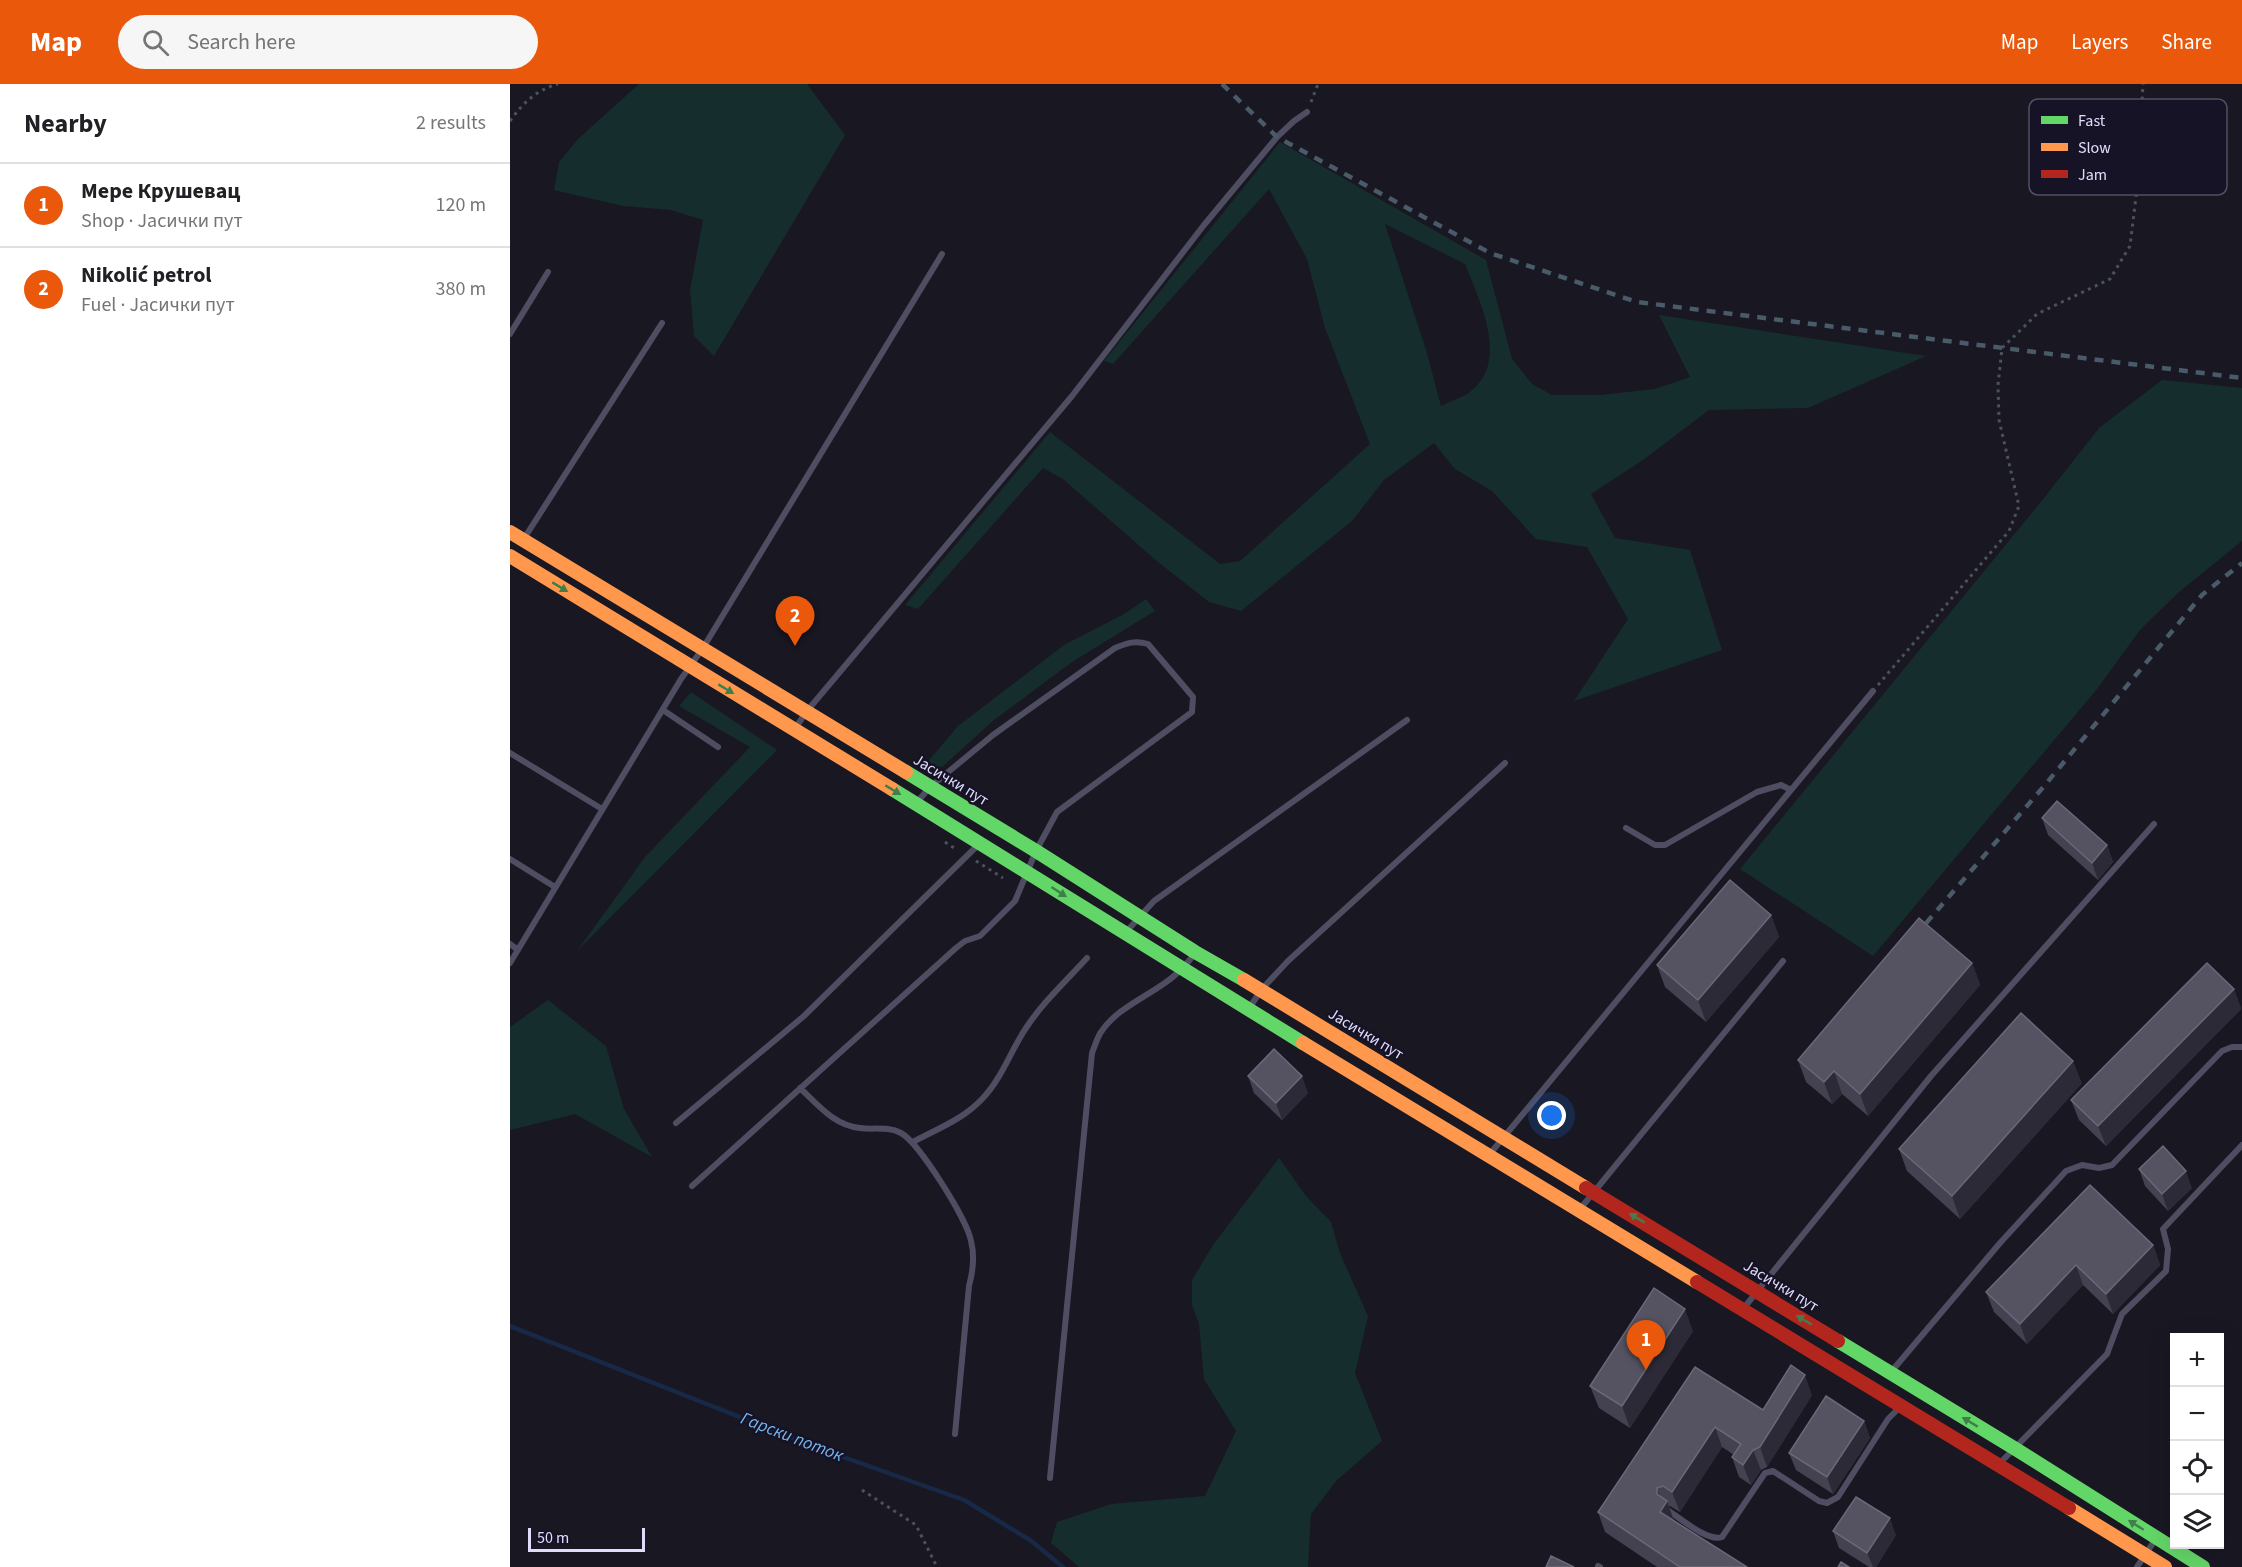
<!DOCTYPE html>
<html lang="en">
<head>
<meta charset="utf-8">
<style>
  :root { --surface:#fff; --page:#f6f6f6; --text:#202124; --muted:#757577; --line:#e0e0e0; --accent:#ea580c }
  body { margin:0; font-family:"Source Sans 3",sans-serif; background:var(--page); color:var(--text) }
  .controls { position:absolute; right:18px; bottom:18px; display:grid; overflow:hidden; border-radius:0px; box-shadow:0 6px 24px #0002 }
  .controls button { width:54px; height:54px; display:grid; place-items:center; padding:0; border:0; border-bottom:2px solid var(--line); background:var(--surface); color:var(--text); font:30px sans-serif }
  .scale { position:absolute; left:18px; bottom:15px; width:117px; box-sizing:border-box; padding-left:6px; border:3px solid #e0dcfb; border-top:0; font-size:16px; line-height:21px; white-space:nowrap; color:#e0dcfb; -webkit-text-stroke:4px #161326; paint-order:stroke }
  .you { position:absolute; left:1042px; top:1032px; width:21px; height:21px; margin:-15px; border:4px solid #fff; border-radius:50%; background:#1a73e8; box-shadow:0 0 0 9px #1a73e833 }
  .badge { display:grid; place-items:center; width:39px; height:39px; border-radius:50%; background:var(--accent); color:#fff; font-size:20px; font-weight:700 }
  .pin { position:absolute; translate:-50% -50px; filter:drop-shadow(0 2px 3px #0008) }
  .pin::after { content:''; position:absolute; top:32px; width:21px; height:18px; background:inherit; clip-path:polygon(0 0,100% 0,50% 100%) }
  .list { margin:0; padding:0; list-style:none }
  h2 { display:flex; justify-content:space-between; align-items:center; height:78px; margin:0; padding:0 24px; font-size:26px }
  h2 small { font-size:20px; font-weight:400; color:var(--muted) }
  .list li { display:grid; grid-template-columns:39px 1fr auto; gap:18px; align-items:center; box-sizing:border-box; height:84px; padding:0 24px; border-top:2px solid var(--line) }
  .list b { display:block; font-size:22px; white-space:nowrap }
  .list p { margin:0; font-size:20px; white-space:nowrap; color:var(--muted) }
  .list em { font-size:20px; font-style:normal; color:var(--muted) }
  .icon { flex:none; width:33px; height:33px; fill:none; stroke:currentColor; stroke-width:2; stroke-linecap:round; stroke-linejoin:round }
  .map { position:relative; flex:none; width:1732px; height:1483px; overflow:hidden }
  header { display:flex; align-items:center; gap:36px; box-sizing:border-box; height:84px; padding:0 30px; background:var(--accent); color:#fff }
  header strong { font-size:28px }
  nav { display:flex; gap:33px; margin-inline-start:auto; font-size:21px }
  .search { width:420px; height:54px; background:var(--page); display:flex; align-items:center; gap:15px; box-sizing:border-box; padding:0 21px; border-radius:33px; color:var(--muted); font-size:22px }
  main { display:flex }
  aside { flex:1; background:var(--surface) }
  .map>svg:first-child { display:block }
  .green { fill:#162d2d; fill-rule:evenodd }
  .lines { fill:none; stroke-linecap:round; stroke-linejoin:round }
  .stream { stroke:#172947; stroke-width:4.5 }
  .path { stroke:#49535f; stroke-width:3; stroke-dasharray:3 4.5; stroke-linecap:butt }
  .lane { stroke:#4f4d61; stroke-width:6 }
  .fast { stroke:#63d668; stroke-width:14 }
  .slow { stroke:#ff974d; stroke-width:14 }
  .jam { stroke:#b3261e; stroke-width:14 }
  .rail { stroke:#495a69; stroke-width:4.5; stroke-dasharray:9 8; stroke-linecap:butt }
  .wall { fill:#444250 }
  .shaded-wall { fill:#2c2a36 }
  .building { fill:#555262; stroke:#6a687a; stroke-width:1.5 }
  .oneway { fill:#407e4a }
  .labels { text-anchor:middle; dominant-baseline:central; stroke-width:5; stroke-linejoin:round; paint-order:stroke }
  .street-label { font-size:16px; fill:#e0dcfb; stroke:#161326 }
  .water-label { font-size:18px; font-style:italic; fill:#76b6ef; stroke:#161326 }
  .key { fill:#161326; stroke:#534f66; stroke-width:1.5 }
  .key-label { font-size:16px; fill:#e0dcfb }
</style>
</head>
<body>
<header>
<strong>Map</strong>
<div class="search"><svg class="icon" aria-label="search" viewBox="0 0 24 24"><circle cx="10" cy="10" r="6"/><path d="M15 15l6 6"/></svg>Search here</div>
<nav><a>Map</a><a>Layers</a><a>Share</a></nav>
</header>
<main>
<aside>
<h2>Nearby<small>2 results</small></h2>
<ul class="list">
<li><span class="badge">1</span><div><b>Мере Крушевац</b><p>Shop · Јасички пут</p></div><em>120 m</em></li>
<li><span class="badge">2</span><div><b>Nikolić petrol</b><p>Fuel · Јасички пут</p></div><em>380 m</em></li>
</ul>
</aside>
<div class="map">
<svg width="1732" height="1483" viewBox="0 0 1732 1483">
  <rect width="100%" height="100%" fill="#191722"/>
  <!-- green -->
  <path class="green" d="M129 0H297L335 51 204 272 184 252 180 206 193 136 161 126 113 122 44 106 49 78 69 54Z
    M770 58 976 176 1002 275 1022 300 1042 311H1090L1145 305 1180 293 1149 231 1416 272 1298 324 1199 326 1133 376 1081 410 1105 454 1180 466 1212 566 1064 617 1118 535 1077 463 1026 455 982 407 945 385 924 359 874 396 842 437 731 527 699 518 648 478 553 395 533 384 408 525 395 521 540 348 710 480 730 477 860 360 815 244 797 175 759 105 603 280 594 277ZM875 140 955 180C969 216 1000 276 961 307 953 314 940 317 931 322L916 266Z
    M1652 296 1732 304V457L1669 508 1630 546 1587 605 1363 872 1230 785 1534 414 1589 344Z
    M636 515 645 527 562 578 484 636 432 683 415 681 448 642 554 561 614 530Z
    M181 608 267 666 67 867 135 773 240 663 169 622Z
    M38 916 96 962 114 1025 142 1073 65 1030 0 1046V943Z
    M769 1074 796 1112 821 1138 830 1169 858 1232 845 1289 872 1357 827 1396 801 1430 798 1483H569L541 1459 547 1438 601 1420 695 1412 726 1347 694 1295 689 1240 682 1221V1196L703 1161Z"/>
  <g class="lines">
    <!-- stream -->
    <path class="stream" d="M0 1242 308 1364 454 1416 520 1456 553 1483"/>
    <!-- path -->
    <path class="path" d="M801 18 808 0
      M0 37C13 19 26 6 48 0
      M1368 601 1499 447 1509 422 1489 336 1488 301 1492 264 1527 230 1600 195 1620 162 1628 96 1633 0
      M435 758 447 766
      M466 777 493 794
      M352 1406 406 1441 427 1483"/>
    <!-- lane -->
    <path class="lane" d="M0 250 38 188
      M15 453 152 239
      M153 626 208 663
      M286 643 297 627 562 312 694 141 767 53 784 37 797 28
      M0 669 92 725
      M1116 744 1145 761H1155L1247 708 1271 701 1281 706
      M0 775 45 803
      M616 848 644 817 897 636
      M0 860 8 866
      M0 879 171 595 193 564 432 170
      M740 923 751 906 778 877 995 679
      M290 1004C309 1022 324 1041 350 1044 364 1046 378 1042 391 1049 409 1059 457 1135 461 1157 465 1172 463 1187 459 1202L445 1350
      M166 1039 294 932 468 761
      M403 1058C427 1045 454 1035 473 1014 492 994 501 966 516 944 533 918 556 897 577 874
      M979 1071 1363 607
      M182 1102 446 864 455 857 470 852 505 817 526 767 547 728 682 628 683 613 638 560C625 556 617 559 605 564L483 651 420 703 408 717
      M1070 1125 1273 877
      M1233 1225 1421 992 1644 740
      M1381 1288 1490 1159 1556 1087 1572 1081 1589 1084 1602 1081 1712 967 1722 963H1732
      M1489 1380 1597 1270 1612 1230 1656 1187 1658 1165 1653 1145 1732 1061
      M540 1394 582 969C585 962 587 954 591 948 613 915 659 908 684 870
      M1159 1427C1171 1435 1198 1458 1212 1453L1255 1389 1263 1387 1309 1417 1317 1419 1328 1413 1378 1335 1388 1325
      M1088 1482 1090 1483
      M1627 1483 1645 1456"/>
    <!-- fast -->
    <path class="fast" d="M396 688 526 767 685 868 734 896
      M382 705 793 959
      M1328 1257 1504 1364 1693 1483"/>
    <!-- slow -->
    <path class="slow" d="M0 448 396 688
      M0 472 382 705
      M734 896 1076 1104
      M793 959 1187 1198
      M1559 1424 1655 1483"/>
    <!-- jam -->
    <path class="jam" d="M1076 1104 1328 1257
      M1187 1198 1559 1424"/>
    <!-- rail -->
    <path class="rail" d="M712 0 767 53 980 169 1127 218 1732 294
      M1405 852 1535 701 1692 511 1732 479"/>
  </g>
  <!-- wall -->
  <path class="wall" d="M1532 734 1597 761 1603 778 1588 796 1538 751Z
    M1261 831 1269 853 1196 938 1155 903 1147 881Z
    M1462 879 1470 901 1358 1032 1332 1010 1322 1020 1296 998 1288 976Z
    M1724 905 1731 925 1596 1062 1569 1036 1561 1016Z
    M738 992 798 1009 772 1036 744 1009Z
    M1572 999 1450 1135 1397 1087 1389 1065Z
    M1629 1085 1682 1104 1658 1127 1635 1102Z
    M1580 1101 1643 1161 1650 1181 1603 1230 1573 1201 1517 1260 1484 1228 1476 1208Z
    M1183 1247 1120 1344 1089 1324 1080 1302Z
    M1185 1283 1253 1326 1302 1311 1257 1383 1251 1386 1241 1401 1229 1393 1222 1373 1224 1371 1212 1363 1170 1428 1160 1422H1159L1164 1437 1237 1483H1147L1095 1448 1088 1428Z
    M1354 1337 1360 1354 1323 1410 1286 1386 1279 1369Z
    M1323 1447 1386 1451 1366 1483H1359L1329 1464Z"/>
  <!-- shaded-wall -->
  <path class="shaded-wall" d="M1597 761 1603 778 1588 796 1582 779Z
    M1261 831 1269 853 1196 938 1188 916Z
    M1462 879 1470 901 1358 1032 1350 1010Z
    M1724 905 1731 925 1596 1062 1588 1042Z
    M1563 977 1572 999 1450 1135 1442 1112Z
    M1324 987 1332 1010 1322 1020 1314 998Z
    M792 992 798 1009 772 1036 766 1019Z
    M1676 1087 1682 1104 1658 1127 1652 1110Z
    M1643 1161 1650 1181 1603 1230 1596 1210Z
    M1566 1181 1573 1201 1517 1260 1510 1240Z
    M1175 1225 1183 1247 1120 1344 1112 1322Z
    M1295 1291 1302 1311 1257 1383 1250 1363Z
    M1354 1337 1360 1354 1323 1410 1317 1393Z
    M1205 1343 1212 1363 1170 1428 1162 1408Z
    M1243 1366 1251 1386 1241 1401 1233 1381Z
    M1147 1404 1153 1422 1157 1417 1164 1437 1150 1428Z
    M1380 1434 1386 1451 1366 1483H1363L1357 1469Z"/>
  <!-- building -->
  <path class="building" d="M1547 717 1597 761 1582 779 1532 734Z
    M1220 796 1261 831 1188 916 1147 881Z
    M1409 834 1462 879 1350 1010 1324 987 1314 998 1288 976Z
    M1697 879 1724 905 1588 1042 1561 1016Z
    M1511 929 1563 977 1442 1112 1389 1065Z
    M764 965 792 992 766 1019 738 992Z
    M1653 1062 1676 1087 1652 1110 1629 1085Z
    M1580 1101 1643 1161 1596 1210 1566 1181 1510 1240 1476 1208Z
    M1144 1204 1175 1225 1112 1322 1080 1302Z
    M1281 1281 1295 1291 1250 1363 1243 1366 1233 1381 1222 1373 1231 1360 1205 1343 1162 1408 1153 1402 1147 1404V1410L1157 1417 1150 1428 1237 1483H1170L1088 1428 1185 1283 1253 1326Z
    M1316 1312 1354 1337 1317 1393 1279 1369Z
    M1346 1413 1380 1434 1357 1469 1323 1447Z
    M1041 1472 1064 1483H1036Z
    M1331 1478 1339 1483H1328Z"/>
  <!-- one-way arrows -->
  <defs><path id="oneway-solid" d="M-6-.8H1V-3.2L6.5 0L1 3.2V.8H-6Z" transform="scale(1.5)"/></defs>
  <g class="oneway">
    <use href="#oneway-solid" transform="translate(50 503) rotate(31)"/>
    <use href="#oneway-solid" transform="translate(216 605) rotate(31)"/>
    <use href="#oneway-solid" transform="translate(383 706) rotate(31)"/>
    <use href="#oneway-solid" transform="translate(549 808) rotate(33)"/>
    <use href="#oneway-solid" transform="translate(1127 1134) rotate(-149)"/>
    <use href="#oneway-solid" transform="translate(1294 1236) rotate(-149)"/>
    <use href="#oneway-solid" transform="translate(1460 1338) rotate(-149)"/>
    <use href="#oneway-solid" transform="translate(1626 1441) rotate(-148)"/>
  </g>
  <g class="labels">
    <!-- street labels -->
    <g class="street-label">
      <text transform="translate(441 696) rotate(31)">Јасички пут</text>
      <text transform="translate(856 950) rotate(31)">Јасички пут</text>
      <text transform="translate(1271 1202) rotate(31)">Јасички пут</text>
    </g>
    <!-- water labels -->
    <g class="water-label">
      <text transform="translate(282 1353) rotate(21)">Гарски поток</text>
    </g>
  </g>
  <!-- legend -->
  <rect x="1519" y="15" width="198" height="96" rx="9" class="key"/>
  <rect x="1531" y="32" width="27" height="8" fill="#63d668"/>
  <rect x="1531" y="59" width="27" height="8" fill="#ff974d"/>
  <rect x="1531" y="86" width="27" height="8" fill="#b3261e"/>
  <g class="key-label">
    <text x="1568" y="42">Fast</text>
    <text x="1568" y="69">Slow</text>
    <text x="1568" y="96">Jam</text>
  </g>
</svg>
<div class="controls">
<button>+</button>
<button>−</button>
<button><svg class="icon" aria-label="locate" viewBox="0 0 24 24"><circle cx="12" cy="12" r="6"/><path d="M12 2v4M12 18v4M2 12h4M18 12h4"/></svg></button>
<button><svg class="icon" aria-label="layers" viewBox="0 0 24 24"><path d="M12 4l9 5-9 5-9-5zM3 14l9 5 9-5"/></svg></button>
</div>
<div class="scale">50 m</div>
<div class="you"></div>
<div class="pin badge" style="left:1136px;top:1286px">1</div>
<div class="pin badge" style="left:285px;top:562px">2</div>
</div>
</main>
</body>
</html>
